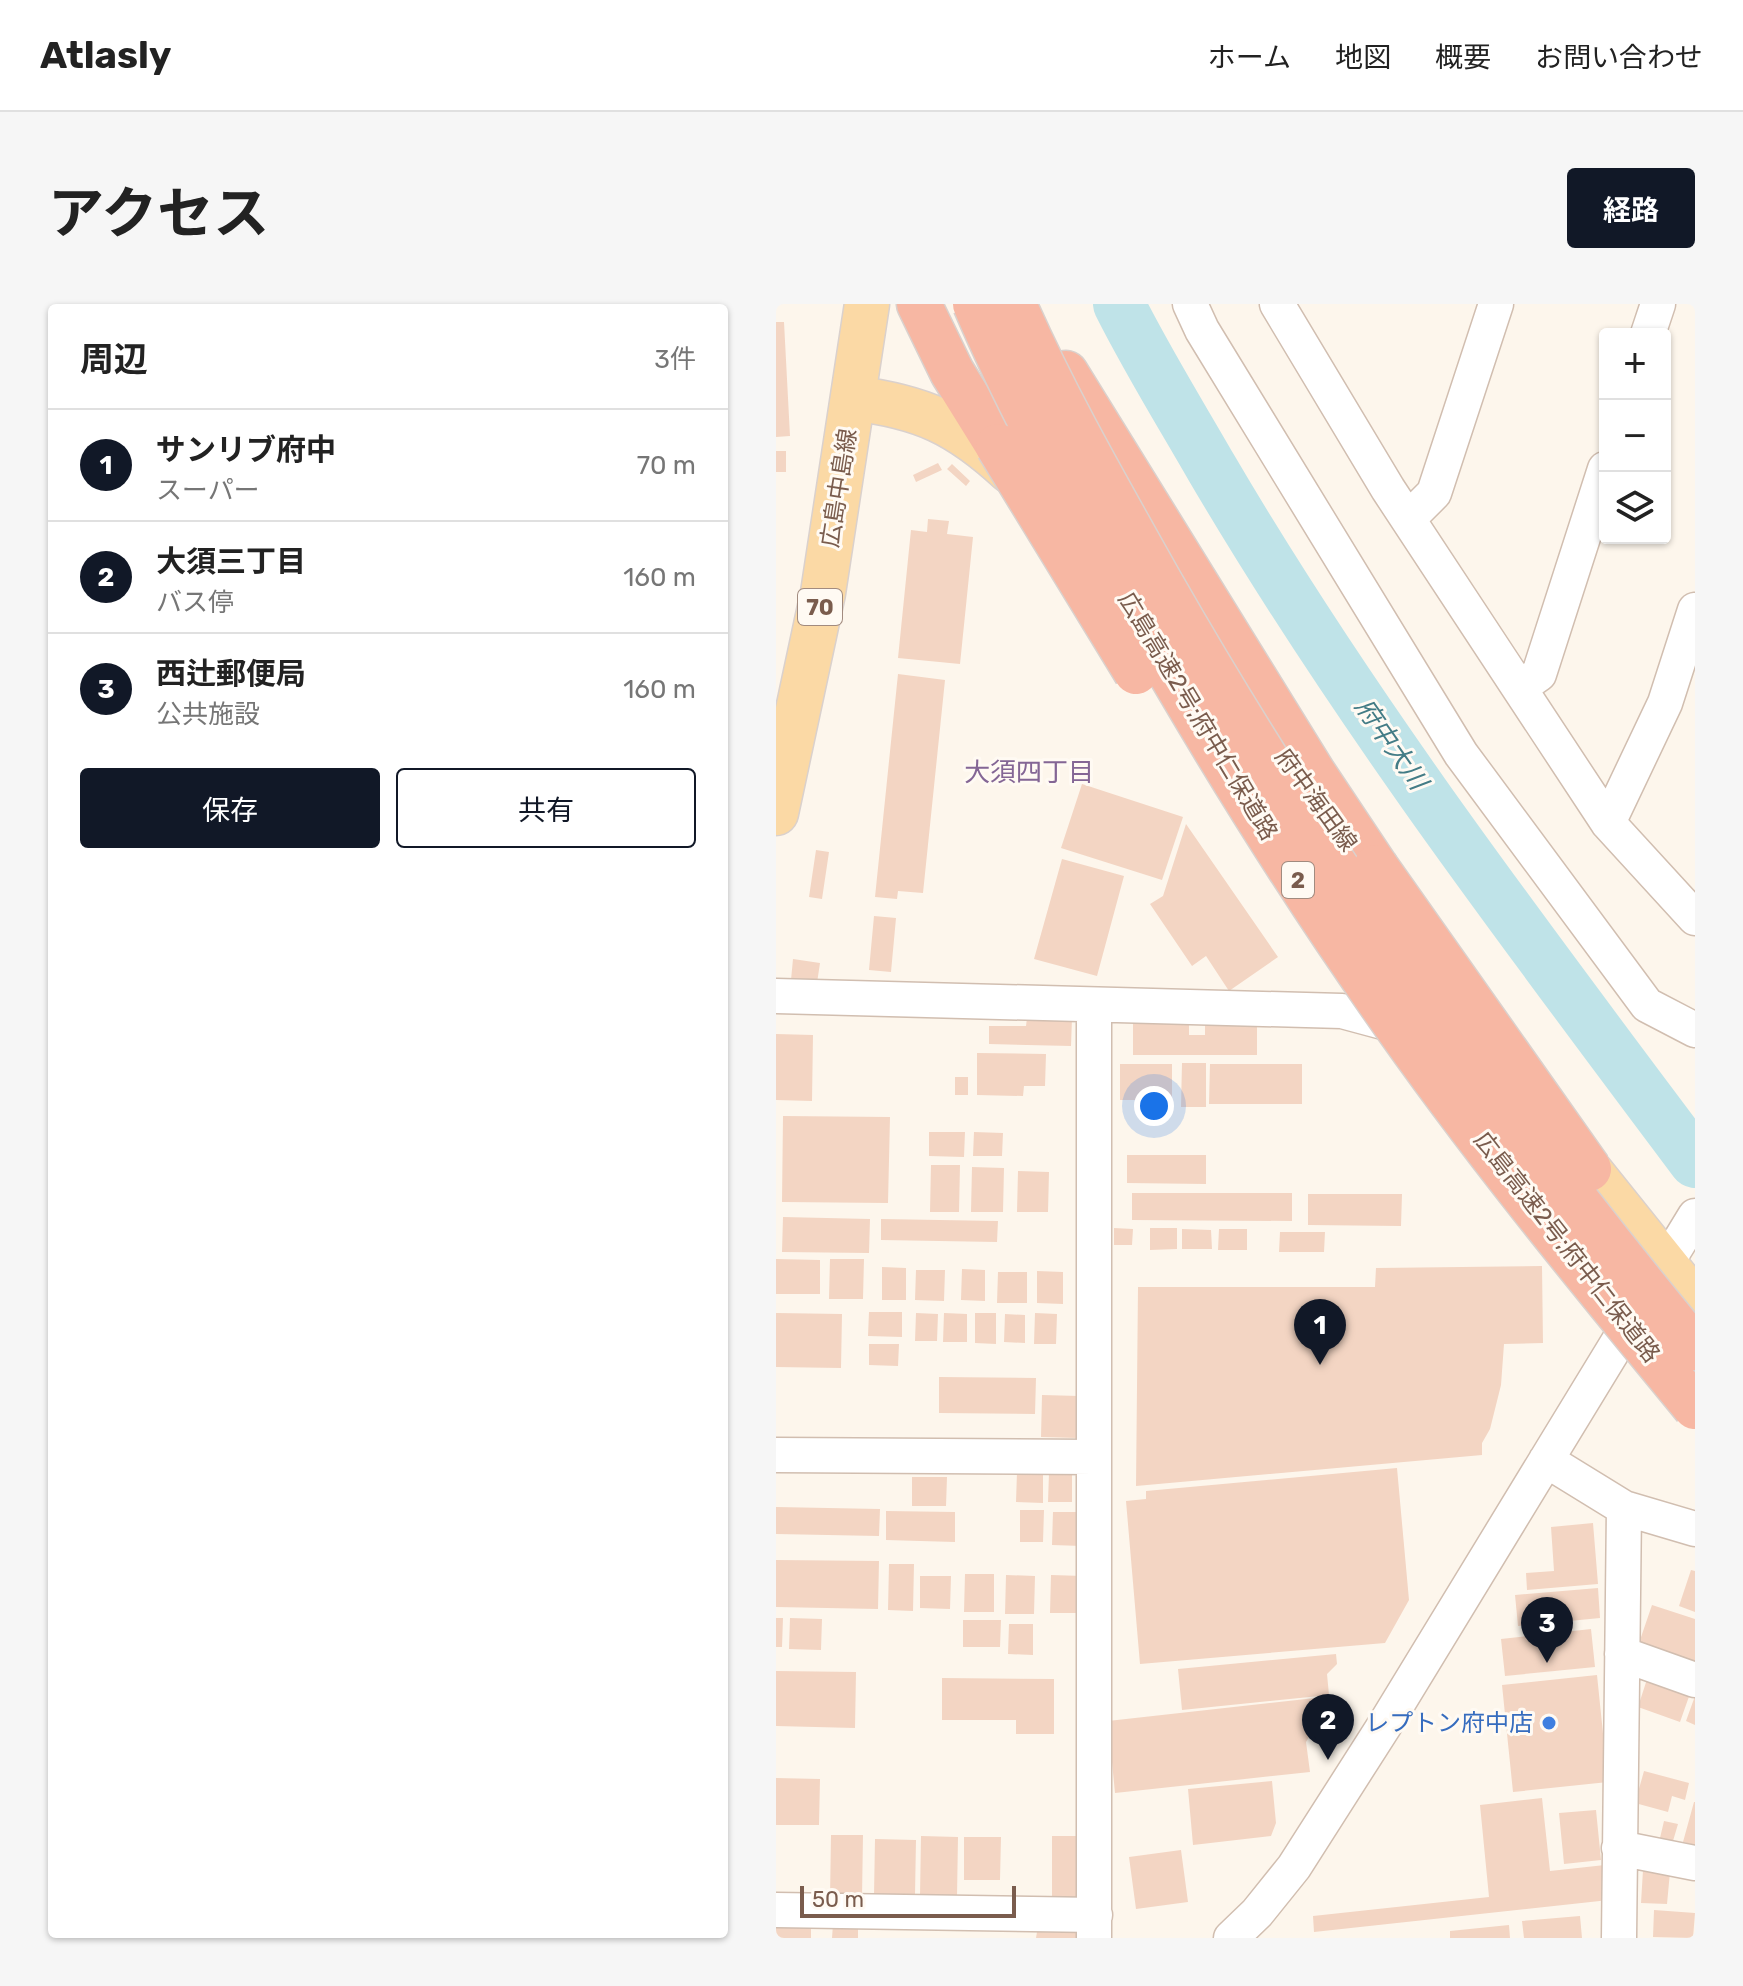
<!DOCTYPE html>
<html lang="ja">
<head>
<meta charset="utf-8">
<style>
  :root { --surface:#fff; --page:#f6f6f6; --text:#222; --muted:#767676; --line:#e0e0e0; --accent:#111827 }
  body { margin:0; font-family:Rubik,"Noto Sans JP",sans-serif; background:var(--page); color:var(--text) }
  .controls { position:absolute; right:24px; top:24px; display:grid; overflow:hidden; border-radius:8px; box-shadow:0 2px 6px #0004 }
  .controls button { width:72px; height:72px; display:grid; place-items:center; padding:0; border:0; border-bottom:2px solid var(--line); background:var(--surface); color:var(--text); font:40px sans-serif }
  .scale { position:absolute; left:24px; bottom:20px; width:216px; box-sizing:border-box; padding-left:8px; border:4px solid #7a5c4d; border-top:0; font-size:22px; line-height:28px; white-space:nowrap; color:#7a5c4d; -webkit-text-stroke:6px #fffaf3; paint-order:stroke }
  .you { position:absolute; left:378px; top:802px; width:28px; height:28px; margin:-20px; border:6px solid #fff; border-radius:50%; background:#1a73e8; box-shadow:0 0 0 12px #1a73e833 }
  .badge { display:grid; place-items:center; width:52px; height:52px; border-radius:50%; background:var(--accent); color:#fff; font-size:26px; font-weight:700 }
  .pin { position:absolute; translate:-50% -66px; filter:drop-shadow(0 2px 4px #0008) }
  .pin::after { content:''; position:absolute; top:42px; width:28px; height:24px; background:inherit; clip-path:polygon(0 0,100% 0,50% 100%) }
  .list { margin:0; padding:0; list-style:none }
  h2 { display:flex; justify-content:space-between; align-items:center; height:104px; margin:0; padding:0 32px; font-size:34px }
  h2 small { font-size:26px; font-weight:400; color:var(--muted) }
  .list li { display:grid; grid-template-columns:52px 1fr auto; gap:24px; align-items:center; box-sizing:border-box; height:112px; padding:0 32px; border-top:2px solid var(--line) }
  .list b { display:block; font-size:30px; white-space:nowrap }
  .list p { margin:0; font-size:26px; white-space:nowrap; color:var(--muted) }
  .list em { font-size:26px; font-style:normal; color:var(--muted) }
  .actions { display:flex; gap:16px; padding:24px 32px }
  .actions a { flex:1; padding:18px 0; border:2px solid var(--accent); border-radius:8px; text-align:center; font-size:28px; color:var(--accent) }
  .actions .main { background:var(--accent); color:#fff }
  .icon { flex:none; width:44px; height:44px; fill:none; stroke:currentColor; stroke-width:2; stroke-linecap:round; stroke-linejoin:round }
  .map { position:relative; flex:none; width:919px; height:1634px; overflow:hidden; border-radius:8px }
  header { display:flex; align-items:center; gap:48px; box-sizing:border-box; height:112px; padding:0 40px; background:var(--surface); border-bottom:2px solid var(--line) }
  header strong { font-size:38px }
  nav { display:flex; gap:44px; margin-inline-start:auto; font-size:28px }
  .intro { display:flex; align-items:center; justify-content:space-between; box-sizing:border-box; height:192px; padding:0 48px }
  h1 { margin:0; font-size:56px }
  .button { padding:20px 36px; border-radius:8px; background:var(--accent); color:#fff; font-size:28px; font-weight:700 }
  main { display:flex; gap:48px; padding:0 48px }
  aside { flex:1; background:var(--surface); border-radius:8px; box-shadow:0 2px 6px #0004 }
  .map>svg:first-child { display:block }
  .lines { fill:none; stroke-linecap:round; stroke-linejoin:round }
  .river { stroke:#bfe3e8; stroke-width:52 }
  .building { fill:#f3d5c3 }
  .minor-casing { stroke:#d1beb0; stroke-width:37 }
  .major-casing { stroke:#dad1cd; stroke-width:47 }
  .highway-casing { stroke:#dad1cd; stroke-width:47 }
  .minor { stroke:#fff; stroke-width:34 }
  .major { stroke:#fbd9a5; stroke-width:44 }
  .highway { stroke:#f7b7a3; stroke-width:44 }
  .highway-bridge-casing { stroke:#dad1cd; stroke-width:47; stroke-linecap:butt }
  .highway-bridge { stroke:#f7b7a3; stroke-width:44 }
  .shop-dot { fill:#3f7fe0; stroke:#fffaf3; stroke-width:3 }
  .labels { text-anchor:middle; dominant-baseline:central; stroke-width:6; stroke-linejoin:round; paint-order:stroke }
  .shield { fill:#fffaf3; stroke:#a28b7f; stroke-width:2 }
  .shield-label { font-size:22px; font-weight:bold; fill:#7a5c4d }
  .street-label { font-size:24px; fill:#7a5c4d; stroke:#fffaf3 }
  .shop-label { font-size:24px; fill:#366cbe; stroke:#fffaf3; text-anchor:end }
  .water-label { font-size:26px; font-style:italic; fill:#437c86; stroke:#fffaf3 }
  .neighbourhood-label { font-size:26px; fill:#846695; stroke:#fffaf3 }
</style>
</head>
<body>
<header>
<strong>Atlasly</strong>
<nav><a>ホーム</a><a>地図</a><a>概要</a><a>お問い合わせ</a></nav>
</header>
<div class="intro"><h1>アクセス</h1><a class="button">経路</a></div>
<main>
<aside>
<h2>周辺<small>3件</small></h2>
<ul class="list">
<li><span class="badge">1</span><div><b>サンリブ府中</b><p>スーパー</p></div><em>70 m</em></li>
<li><span class="badge">2</span><div><b>大須三丁目</b><p>バス停</p></div><em>160 m</em></li>
<li><span class="badge">3</span><div><b>西辻郵便局</b><p>公共施設</p></div><em>160 m</em></li>
</ul>
<div class="actions"><a class="main">保存</a><a>共有</a></div>
</aside>
<div class="map">
<svg width="919" height="1634" viewBox="0 0 919 1634">
  <rect width="100%" height="100%" fill="#fdf6ec"/>
  <g class="lines">
    <!-- river -->
    <path class="river" d="M343 0C371 56 404 109 435 163 578 407 750 632 919 858"/>
  </g>
  <!-- building -->
  <path class="building" d="M0 18H8L14 132 0 133Z
    M0 147H10V168H0Z
    M162 159 166 166 140 178 137 171Z
    M176 160 194 177 190 182 171 165Z
    M152 215 173 217 171 230 197 233 184 360 122 354 135 226 151 228Z
    M122 370 169 376 147 589 122 587 121 595 99 593Z
    M306 480 407 513 386 576 285 544Z
    M410 520 502 653 453 687 430 652 416 662 374 600 387 592Z
    M40 546 53 548 46 595 33 593Z
    M286 555 348 572 321 672 258 655Z
    M98 612 120 614 115 668 93 666Z
    M17 655 44 659 41 679 15 676Z
    M251 714H296L295 742 213 740V722H250Z
    M357 714H413V731H429V714H481V751H357Z
    M0 730 37 731 36 797 0 796Z
    M201 749 270 750 269 782H248L247 792 201 791Z
    M406 759H430V803H405Z
    M344 760H396V796H344Z
    M434 760H526V800H433Z
    M179 773H192V791H179Z
    M7 812 114 813 112 899 6 898Z
    M153 828H189L188 853 153 852Z
    M198 828 227 829 226 852H197Z
    M351 851H430V880L351 879Z
    M155 861H184L183 908H154Z
    M196 863 228 864 227 908H195Z
    M242 867 273 868 272 908H241Z
    M356 889H516V917L356 916Z
    M532 890H626L625 922 532 921Z
    M7 913 94 915 93 949 6 948Z
    M105 915 222 917 221 938 105 936Z
    M338 924 357 925 356 941H338Z
    M374 924H401V945L374 946Z
    M406 925 435 926 436 945H406Z
    M443 925H471V946H442Z
    M504 928H549L548 948H503Z
    M0 955 44 956V990H0Z
    M54 955H88L87 995H53Z
    M766 962 767 1039 728 1040 725 1081 714 1125 706 1139V1151L360 1182 362 983H599L600 964Z
    M106 963 130 964V996H106Z
    M186 965 209 966V997L185 996Z
    M140 966H169L168 997 139 996Z
    M261 967 287 968V1000L261 999Z
    M222 968H251V999H221Z
    M93 1008H126V1033L92 1032Z
    M0 1009 66 1010 65 1064 0 1063Z
    M140 1009 162 1010 161 1037H139Z
    M168 1009 191 1010V1038H167Z
    M199 1009H220V1040L199 1039Z
    M259 1009 281 1010 280 1040H258Z
    M229 1010 249 1011V1039L228 1038Z
    M93 1040H123L122 1062 93 1061Z
    M163 1073 260 1074 259 1110 163 1109Z
    M266 1091 303 1092 302 1134 265 1133Z
    M621 1164 633 1296 609 1339 364 1360 350 1197 370 1195V1187Z
    M241 1168 267 1169V1199L240 1198Z
    M273 1169H296V1198H272Z
    M136 1173H171L170 1202H136Z
    M0 1203 104 1205 103 1232 0 1230Z
    M244 1206H268L267 1238H244Z
    M110 1207 179 1208V1238L110 1236Z
    M277 1208H307L306 1242 276 1241Z
    M817 1219 822 1280 751 1286 750 1269 778 1267 775 1223Z
    M0 1256 103 1257 102 1305 0 1303Z
    M113 1260H138L137 1307 112 1306Z
    M915 1266 919 1267V1308L903 1302Z
    M189 1270H218V1308H188Z
    M230 1271 259 1272 258 1310H229Z
    M275 1271 307 1272 306 1309H274Z
    M144 1272H175L174 1305 144 1304Z
    M822 1284 824 1314 742 1322 739 1291Z
    M876 1301 919 1315V1358L863 1339Z
    M0 1314H7L6 1343H0Z
    M14 1314 46 1315 45 1346 13 1345Z
    M187 1316H225L224 1343H187Z
    M233 1320H257V1351L232 1350Z
    M815 1325 819 1363 729 1372 725 1335Z
    M560 1350 561 1360 551 1370 553 1391 406 1406 402 1365Z
    M0 1367 80 1368 79 1424 0 1422Z
    M873 1369 916 1384 904 1418 862 1403Z
    M821 1371 832 1478 737 1488 726 1381Z
    M166 1374 278 1375V1430H240V1416H166Z
    M557 1392 530 1438 534 1468 339 1489 332 1417Z
    M919 1392V1421L910 1417Z
    M868 1467 913 1479 909 1496 896 1492 892 1508 859 1499Z
    M0 1474 44 1475 43 1521H0Z
    M496 1477 500 1519 495 1532 417 1541 412 1485Z
    M766 1494 774 1567 829 1561 833 1596 538 1628 537 1612 713 1593 704 1501Z
    M918 1498H919V1541L907 1538Z
    M820 1506 825 1556 788 1560 783 1509Z
    M888 1517 902 1520 897 1537 884 1534Z
    M55 1531H87L86 1594H54Z
    M145 1532 182 1533 181 1593 144 1592Z
    M276 1532H306L305 1596H276Z
    M188 1533H225L224 1576H188Z
    M99 1535 140 1536 139 1591H98Z
    M405 1546 412 1598 360 1605 353 1553Z
    M867 1566 894 1568 891 1600 865 1599Z
    M878 1606 919 1609 917 1634 877 1633Z
    M804 1612 806 1634H748L746 1617Z
    M0 1620 35 1621V1634H0Z
    M57 1620H82V1634H56Z
    M733 1621 734 1634H674V1627Z
    M261 1628 305 1629V1634H260Z"/>
  <g class="lines">
    <defs>
      <path id="minor" d="M414 0 426 26 685 450 871 701 919 726
        M501 0 612 185 832 519 919 614
        M872 30 882 0
        M632 215 658 189 720 0
        M743 384 763 370 829 165
        M832 519 889 399 919 306
        M0 692 566 707 629 724
        M318 701V1634
        M0 1151 318 1153
        M770 1156 848 1204
        M846 1350 919 1376
        M843 1544 919 1559
        M0 1606 319 1611
        M455 1634 481 1609 518 1563 608 1422 919 912
        M843 1634 848 1204 919 1225"/>
      <path id="major" d="M77 94C146 103 182 119 234 167
        M0 509 47 289 91 0
        M789 836 919 998"/>
      <path id="highway" d="M143 0 176 68 222 142
        M290 69 538 470 600 563"/>
    </defs>
    <!-- minor casing -->
    <use href="#minor" class="minor-casing"/>
    <!-- major casing -->
    <use href="#major" class="major-casing"/>
    <!-- highway casing -->
    <use href="#highway" class="highway-casing"/>
    <!-- minor -->
    <use href="#minor" class="minor"/>
    <!-- major -->
    <use href="#major" class="major"/>
    <!-- highway -->
    <use href="#highway" class="highway"/>
    <defs>
      <path id="highway-bridge" d="M199 0C245 108 303 210 361 312 437 445 517 575 605 700 702 840 811 972 919 1103
        M238 0C280 96 333 187 384 278 539 549 720 804 919 1044
        M222 142 360 368
        M600 563 813 865"/>
    </defs>
    <!-- highway-bridge casing -->
    <use href="#highway-bridge" class="highway-bridge-casing"/>
    <!-- highway-bridge -->
    <use href="#highway-bridge" class="highway-bridge"/>
  </g>
  <!-- markers -->
  <circle class="shop-dot" cx="773" cy="1419" r="8"/>
  <g class="labels">
    <!-- shield labels -->
    <g class="shield">
      <rect x="22" y="285" width="44" height="36" rx="6"/>
      <rect x="506" y="558" width="32" height="36" rx="6"/>
    </g>
    <g class="shield-label">
      <text x="44" y="303">70</text>
      <text x="522" y="576">2</text>
    </g>
    <!-- street labels -->
    <g class="street-label">
      <text transform="translate(63 184) rotate(-81)">広島中島線</text>
      <text transform="translate(422 412) rotate(59)">広島高速2号;府中仁保道路</text>
      <text transform="translate(540 496) rotate(54)">府中海田線</text>
      <text transform="translate(791 943) rotate(52)">広島高速2号;府中仁保道路</text>
    </g>
    <!-- shop labels -->
    <g class="shop-label">
      <text x="757" y="1419">レプトン府中店</text>
    </g>
    <!-- water labels -->
    <g class="water-label">
      <text transform="translate(615 440) rotate(55)">府中大川</text>
    </g>
    <!-- neighbourhood labels -->
    <g class="neighbourhood-label">
      <text x="253" y="468">大須四丁目</text>
    </g>
  </g>
</svg>
<div class="controls">
<button>+</button>
<button>−</button>
<button><svg class="icon" aria-label="layers" viewBox="0 0 24 24"><path d="M12 4l9 5-9 5-9-5zM3 14l9 5 9-5"/></svg></button>
</div>
<div class="scale">50 m</div>
<div class="you"></div>
<div class="pin badge" style="left:544px;top:1061px">1</div>
<div class="pin badge" style="left:552px;top:1456px">2</div>
<div class="pin badge" style="left:771px;top:1359px">3</div>
</div>
</main>
</body>
</html>
